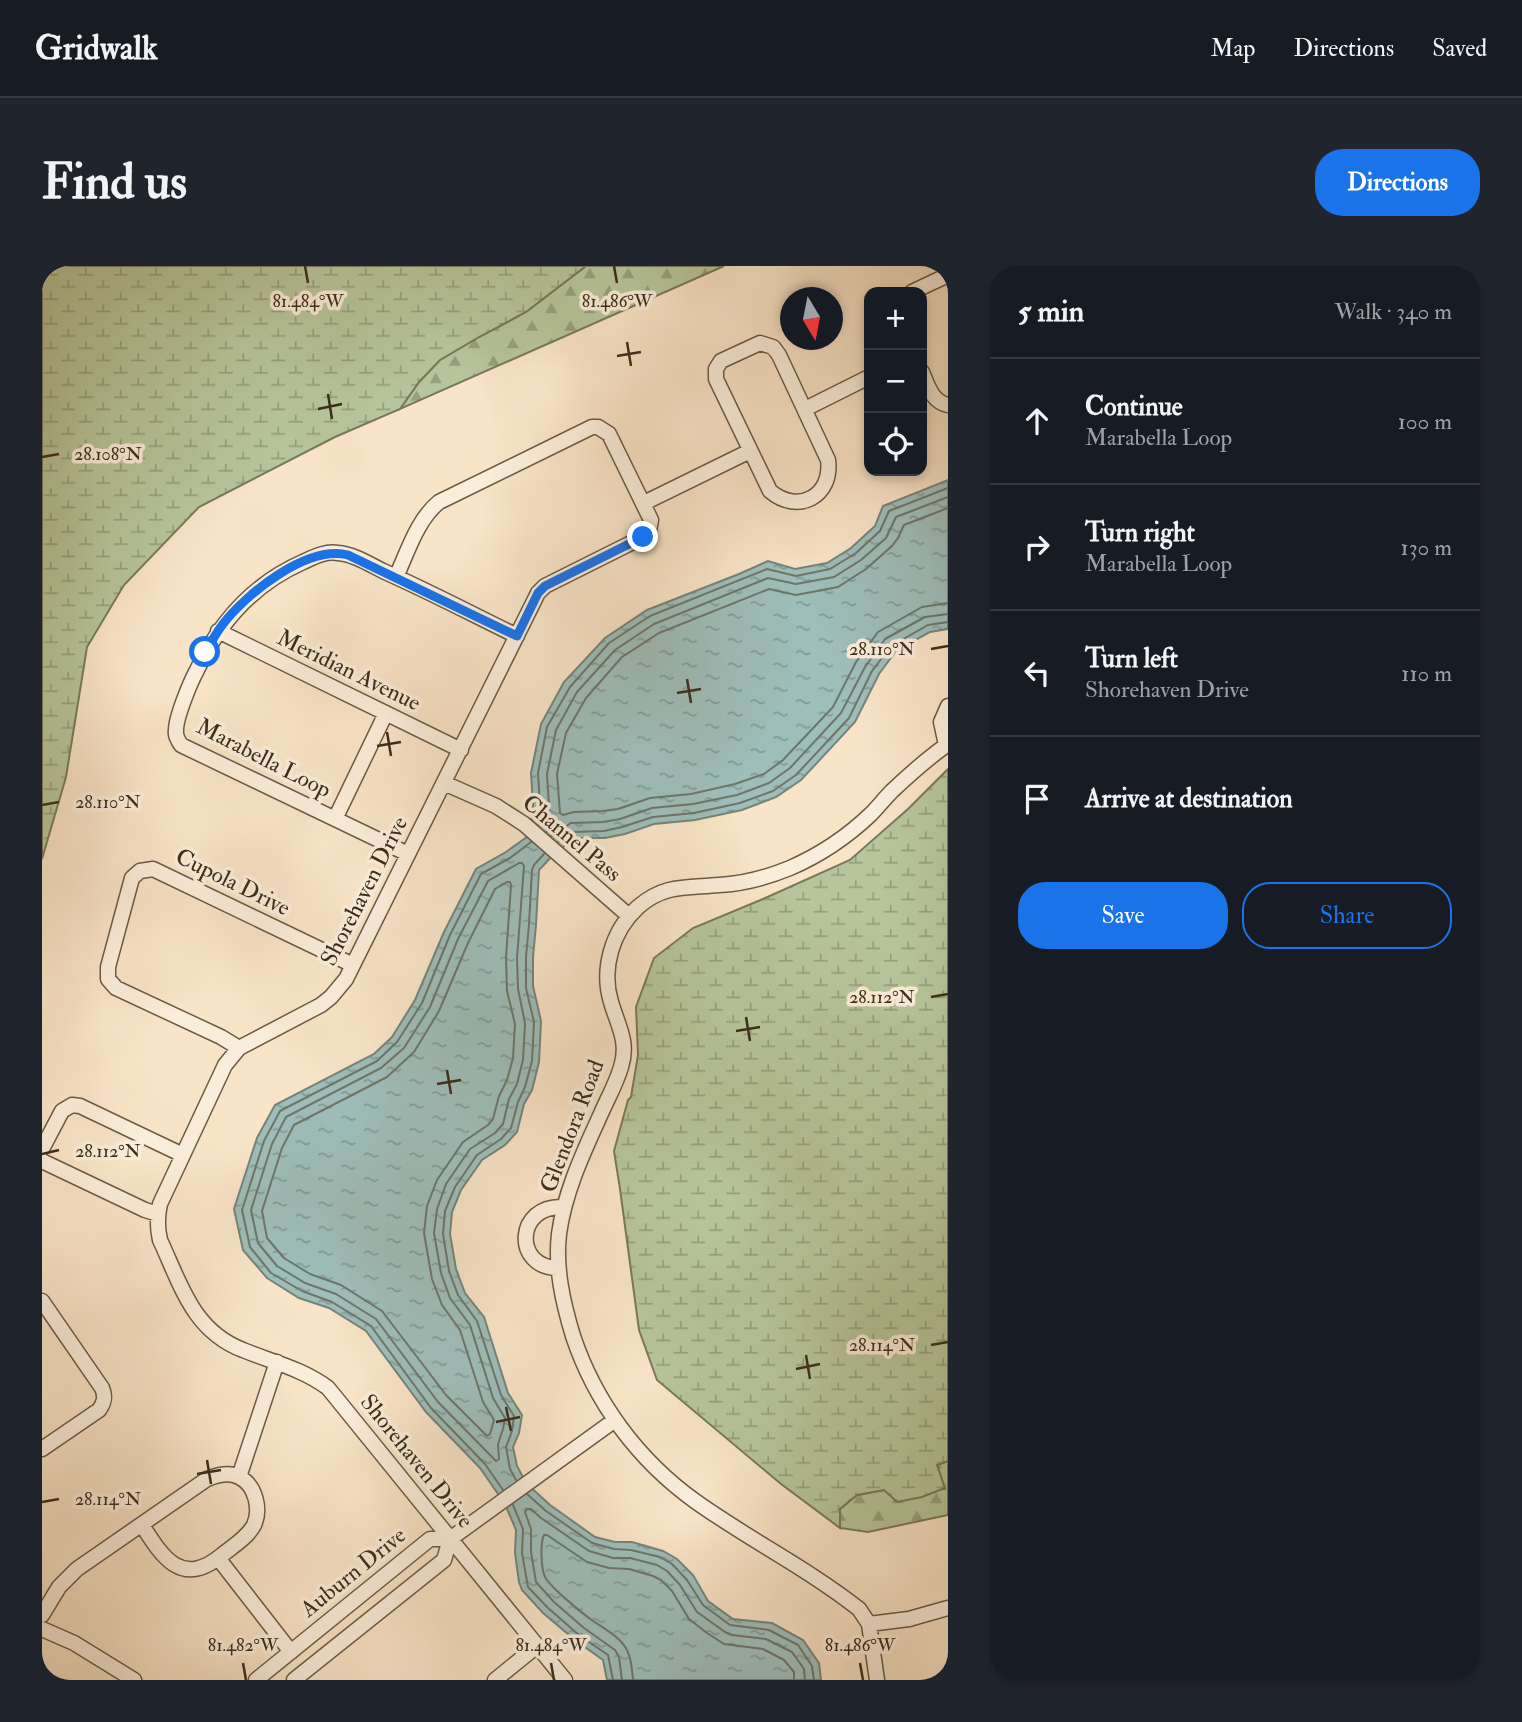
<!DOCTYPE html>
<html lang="en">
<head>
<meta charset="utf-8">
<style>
  :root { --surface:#171b24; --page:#20242c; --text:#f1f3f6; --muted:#9ea1a6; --line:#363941; --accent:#1a73e8 }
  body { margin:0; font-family:"IM FELL Double Pica",serif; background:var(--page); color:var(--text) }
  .controls { position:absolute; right:21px; top:21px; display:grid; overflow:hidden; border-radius:14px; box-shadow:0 4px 10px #0003 }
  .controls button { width:63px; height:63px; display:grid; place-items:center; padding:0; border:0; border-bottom:2px solid var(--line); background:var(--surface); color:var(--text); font:35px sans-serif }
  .compass { position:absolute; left:738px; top:21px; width:63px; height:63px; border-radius:50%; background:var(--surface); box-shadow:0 4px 10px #0003; rotate:170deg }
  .stop { position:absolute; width:21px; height:21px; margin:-16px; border:5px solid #1a73e8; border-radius:50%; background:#fff }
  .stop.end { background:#1a73e8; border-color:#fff; box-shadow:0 2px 7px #0008 }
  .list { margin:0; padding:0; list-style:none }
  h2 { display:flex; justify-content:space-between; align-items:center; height:91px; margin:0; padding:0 28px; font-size:30px }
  h2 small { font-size:23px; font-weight:400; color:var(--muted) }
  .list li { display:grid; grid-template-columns:46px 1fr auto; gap:21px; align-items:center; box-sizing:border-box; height:126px; padding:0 28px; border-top:2px solid var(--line) }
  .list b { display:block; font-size:26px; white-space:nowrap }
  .list p { margin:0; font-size:23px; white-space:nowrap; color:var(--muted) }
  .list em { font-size:23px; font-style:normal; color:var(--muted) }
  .actions { display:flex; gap:14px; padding:21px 28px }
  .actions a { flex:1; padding:16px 0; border:2px solid var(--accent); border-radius:28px; text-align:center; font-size:24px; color:var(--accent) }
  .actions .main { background:var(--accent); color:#fff }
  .icon { flex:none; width:38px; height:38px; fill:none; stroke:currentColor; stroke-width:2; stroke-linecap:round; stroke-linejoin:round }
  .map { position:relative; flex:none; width:906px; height:1414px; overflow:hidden; border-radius:28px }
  header { display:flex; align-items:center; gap:42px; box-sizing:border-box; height:98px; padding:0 35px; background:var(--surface); border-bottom:2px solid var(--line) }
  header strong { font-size:33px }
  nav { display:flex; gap:38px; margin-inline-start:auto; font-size:24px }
  .intro { display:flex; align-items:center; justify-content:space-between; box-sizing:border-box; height:168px; padding:0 42px }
  h1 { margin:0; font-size:49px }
  .button { padding:18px 32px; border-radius:28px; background:var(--accent); color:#fff; font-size:24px; font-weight:700 }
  main { display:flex; gap:42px; padding:0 42px }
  aside { flex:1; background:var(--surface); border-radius:28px; box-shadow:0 4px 10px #0003 }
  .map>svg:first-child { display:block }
  .forest { fill:url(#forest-firs); stroke:#79795a; stroke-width:2 }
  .wetland { fill:url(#wetland-marsh); stroke:#79795a; stroke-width:2 }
  .water { fill:url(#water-ripples); stroke:#76847a; stroke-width:2 }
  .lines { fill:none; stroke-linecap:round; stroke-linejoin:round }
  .shore { stroke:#6c766a; stroke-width:2 }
  .minor-casing { stroke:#6a5b45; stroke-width:17 }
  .minor { stroke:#fbeddb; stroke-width:14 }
  .route { stroke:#1a73e8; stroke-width:9 }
  .ticks { fill:none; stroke:#3b2d1a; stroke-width:2.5 }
  .labels { text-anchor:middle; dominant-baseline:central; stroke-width:7; stroke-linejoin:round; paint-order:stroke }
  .street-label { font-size:23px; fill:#3b2d1a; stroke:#fbeddb }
  .ticks-label { font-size:18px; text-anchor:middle; fill:#3b2d1a; stroke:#fbeddb; stroke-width:7; stroke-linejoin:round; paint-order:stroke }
</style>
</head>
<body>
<header>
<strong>Gridwalk</strong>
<nav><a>Map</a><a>Directions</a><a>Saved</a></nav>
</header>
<div class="intro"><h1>Find us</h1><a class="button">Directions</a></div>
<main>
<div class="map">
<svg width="906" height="1414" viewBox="0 0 906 1414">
  <defs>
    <pattern id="forest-firs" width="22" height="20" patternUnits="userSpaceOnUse" patternTransform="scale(1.75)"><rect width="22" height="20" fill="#b7c59a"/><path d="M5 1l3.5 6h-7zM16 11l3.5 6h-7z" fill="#96a07d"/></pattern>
    <pattern id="wetland-marsh" width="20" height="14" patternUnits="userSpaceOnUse" patternTransform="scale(1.75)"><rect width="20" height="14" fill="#b7c59a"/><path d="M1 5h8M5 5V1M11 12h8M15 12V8" fill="none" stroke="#96a07d"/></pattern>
    <pattern id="water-ripples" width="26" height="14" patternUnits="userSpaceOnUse" patternTransform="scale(1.75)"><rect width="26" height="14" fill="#9ebeba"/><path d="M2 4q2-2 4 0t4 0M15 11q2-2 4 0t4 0" fill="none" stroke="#829b96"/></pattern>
  </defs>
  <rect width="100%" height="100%" fill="#f9e4c7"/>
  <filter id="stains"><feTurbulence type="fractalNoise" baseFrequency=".00286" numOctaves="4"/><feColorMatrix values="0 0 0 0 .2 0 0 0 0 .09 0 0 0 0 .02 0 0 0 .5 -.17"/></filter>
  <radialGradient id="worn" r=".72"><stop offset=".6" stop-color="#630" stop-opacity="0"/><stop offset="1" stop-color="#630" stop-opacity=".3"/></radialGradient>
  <!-- forest -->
  <path class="forest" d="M544 0H682L358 143 377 116 398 94 437 71 484 46Z
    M906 1195V1249L826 1266 798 1262V1243L815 1229 842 1224 903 1223 895 1199Z"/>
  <!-- wetland -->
  <path class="wetland" d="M0 0H544L484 46 437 71 398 94 377 116 358 143 293 171 157 241 82 319 45 381 24 511 0 593Z
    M906 503V1195L895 1199 903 1222 880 1231 855 1236 842 1224 815 1229 798 1243V1262L739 1218 615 1114 597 1064 578 923 572 885 586 834 589 831 596 789 594 741 612 692 651 662 721 633 808 594 866 543Z"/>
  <!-- water -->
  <path class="water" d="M906 214V363L888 366 854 385 837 408 813 456 759 514 734 531 700 544 653 554 612 558 583 568 563 572H533L513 587 497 604 494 659 491 691V720L499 755 497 796 490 824 482 838 475 866 463 879 440 894 419 924 410 946 408 968 414 1003 423 1027 442 1051 466 1127 480 1149 477 1167 471 1181 475 1200 484 1217 508 1239 553 1271 573 1276H590L621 1285 635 1293 651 1309 666 1335 691 1353 730 1357 761 1374 777 1397 779 1414H565L561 1394 533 1374 501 1347 480 1324 477 1316 473 1287 474 1264 463 1238 438 1202 384 1146 324 1065 287 1042 257 1032 225 1012 201 984 192 943 215 872 233 839 332 788 350 771 373 734 402 666 434 603 464 586 489 568 491 539 489 507 499 458 522 416 563 372 605 344 697 308 726 295 753 303 785 297 809 282 833 260 841 240Z"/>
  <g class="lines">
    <!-- shore -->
    <path class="shore" d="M906 242 862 259 856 272 850 280 824 303 796 321 754 329 727 323 617 367 580 391 544 432 524 467 515 508 518 547 521 549 532 546 561 545 576 543 608 532 649 528 693 518 722 508 741 494 791 441 814 396 836 366 880 341 906 337
      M497 559 498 539 496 507 505 461 528 421 567 377 608 350 725 303 754 310 788 303 814 287 838 265 847 245 906 222
      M505 566 507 539 505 508 514 464 535 426 573 384 612 358 726 312 754 318 792 311 819 294 844 272 854 251 906 231
      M509 570 529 557 561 556 578 553 610 542 651 538 695 529 727 517 748 502 799 447 823 401 843 373 883 351 906 348
      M516 576 531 566 562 565 580 561 611 551 652 547 698 537 731 525 754 509 807 452 830 405 849 380 886 359 906 356
      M477 597H480L482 600 475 692 476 723 483 757 481 794 475 818 467 833 461 858 453 867 428 883 404 918 395 943 392 967 399 1007 408 1032 428 1059 451 1132 463 1152 461 1163 456 1178 457 1193 454 1195 396 1136 334 1053 294 1028 263 1017 235 1000 216 977 209 944 230 878 244 851 339 802 362 782 388 741 416 673 446 615Z
      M465 616H468L469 619 464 692 465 725 473 758 471 792 465 814 457 830 451 853 446 859 421 876 395 914 385 940 382 967 390 1013 400 1039 418 1064 441 1136 452 1154 448 1168 445 1170 404 1129 340 1045 299 1019 268 1008 242 992 225 972 220 945 240 882 252 859 345 811 372 786 397 745 426 677 453 623Z
      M474 1214 468 1203 464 1181 470 1165 472 1150 459 1129 435 1055 416 1029 407 1005 401 968 403 945 413 921 435 889 459 873 469 862 476 836 483 821 490 795 492 756 484 722V691L487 658 490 604 492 599 502 588
      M461 1224 443 1198 389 1142 329 1060 290 1036 260 1025 229 1007 208 981 200 944 222 875 238 845 335 795 355 776 380 737 408 669 439 608 468 592 489 576
      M485 1228 504 1245 550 1277 572 1283 589 1284 618 1291 630 1298 645 1314 661 1339 688 1359 727 1364 756 1379 770 1400 772 1414
      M471 1239 481 1263 480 1287 486 1321 506 1342 537 1369 566 1389 571 1414
      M580 1414 577 1391 573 1384 542 1362 512 1336 494 1316 489 1286V1263L483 1246 485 1243H489L499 1252 547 1285 571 1292H588L615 1299 625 1305 638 1319 655 1346 683 1366 690 1369 724 1373 750 1386 762 1403 763 1414
      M591 1414C590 1403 589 1387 581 1378 574 1368 561 1362 551 1355 540 1347 509 1322 503 1311 499 1302 498 1277 502 1269H505L545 1296 567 1302 587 1303 611 1310 619 1314 630 1325 647 1353 665 1367 682 1378 721 1383 742 1394 752 1406V1414"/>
    <defs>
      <path id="minor" d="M870 26 906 9
        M718 77 731 81 737 89 786 194C791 230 756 249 728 225L674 113V103L679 95Z
        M880 106C886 120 890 136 906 139
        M763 143 827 111
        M602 237 708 185
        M354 311C366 285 375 254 397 236L550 161H556L567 168 609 254 607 265 601 271 503 320 496 327 304 713 289 731 279 739 197 782 183 799 118 938C115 951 115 961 118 974 139 1019 151 1065 201 1084 230 1096 261 1103 286 1122L523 1414
        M176 365 419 484
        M904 479 899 456 906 440
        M402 517 454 540 482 558 587 650
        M293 553 344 447
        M366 588 139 479C136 474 133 470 134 464 134 451 148 417 155 404 178 355 211 318 261 296 272 291 283 285 296 287 311 288 327 298 341 305 386 325 430 348 475 370
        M197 782 179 771 74 722 66 713V701L90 612 98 605 111 603 311 699
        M0 883 20 845 30 839 38 840 141 889
        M0 895 103 944 116 948
        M516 1002C471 1002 473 938 522 941
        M0 1035 60 1122C64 1131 62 1137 57 1144L0 1183
        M197 1211 235 1096
        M176 1292 249 1386
        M0 1349 17 1321 35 1303 165 1213C175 1209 188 1206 197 1211 214 1219 219 1244 212 1259 205 1272 191 1280 180 1289 140 1322 121 1292 100 1259
        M827 1358 867 1353 906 1342
        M0 1363 32 1377 92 1414
        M214 1414 388 1273H408L573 1154
        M252 1414 402 1294 408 1273
        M453 1414 495 1380
        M835 1414 827 1358 817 1343C765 1302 706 1273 653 1235 596 1194 553 1136 531 1070 521 1037 513 1002 517 968 523 923 544 881 562 841 568 828 575 815 579 801 587 776 576 760 569 736 559 703 570 665 596 641 622 618 645 622 677 619 700 618 726 611 748 602 778 589 806 570 829 548 836 541 843 532 850 525 868 508 886 492 906 478"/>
    </defs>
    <!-- minor casing -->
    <use href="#minor" class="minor-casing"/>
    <!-- minor -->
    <use href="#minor" class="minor"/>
  </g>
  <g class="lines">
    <!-- route -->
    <path class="route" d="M163 386C169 377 174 367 181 358 205 327 265 279 306 289L475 370 496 327 503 320 601 271"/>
  </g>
  <!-- ticks -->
  <path class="ticks" d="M263 0 266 17M572 0 575 17M585 76 589 100M575 90 599 86M286 128 290 153M276 143 300 138M0 191 17 188M889 383 906 380M645 413 649 437M635 427 659 423M345 466 349 490M335 480 359 476M0 539 17 536M889 731 906 728M704 751 708 775M694 765 718 761M405 804 409 828M395 818 419 814M0 888 17 884M889 1079 906 1076M764 1089 768 1113M754 1103 778 1098M464 1141 469 1165M454 1156 478 1151M165 1194 169 1218M155 1208 179 1204M0 1236 17 1233M201 1397 204 1414M509 1397 512 1414M818 1397 821 1414"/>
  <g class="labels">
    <!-- street labels -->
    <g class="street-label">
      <text transform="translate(307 404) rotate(26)">Meridian Avenue</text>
      <text transform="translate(222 492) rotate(27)">Marabella Loop</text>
      <text transform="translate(530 572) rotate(40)">Channel Pass</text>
      <text transform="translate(191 616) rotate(26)">Cupola Drive</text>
      <text transform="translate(322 625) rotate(-63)">Shorehaven Drive</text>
      <text transform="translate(530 860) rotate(-69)">Glendora Road</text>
      <text transform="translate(375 1195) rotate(51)">Shorehaven Drive</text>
      <text transform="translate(311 1306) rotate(-39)">Auburn Drive</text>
    </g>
  </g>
  <g class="ticks-label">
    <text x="266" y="41">81.484°W</text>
    <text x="575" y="41">81.486°W</text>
    <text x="66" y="194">28.108°N</text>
    <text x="840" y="389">28.110°N</text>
    <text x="66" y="542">28.110°N</text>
    <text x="840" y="737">28.112°N</text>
    <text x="66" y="891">28.112°N</text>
    <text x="840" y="1085">28.114°N</text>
    <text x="66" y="1239">28.114°N</text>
    <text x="201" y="1385">81.482°W</text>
    <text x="509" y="1385">81.484°W</text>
    <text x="818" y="1385">81.486°W</text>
  </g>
  <rect width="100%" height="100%" filter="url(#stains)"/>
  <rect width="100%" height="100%" fill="url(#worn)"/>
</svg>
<div class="controls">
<button>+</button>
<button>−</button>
<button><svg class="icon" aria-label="locate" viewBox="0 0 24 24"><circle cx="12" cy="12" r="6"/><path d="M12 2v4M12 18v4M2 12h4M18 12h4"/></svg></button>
</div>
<svg class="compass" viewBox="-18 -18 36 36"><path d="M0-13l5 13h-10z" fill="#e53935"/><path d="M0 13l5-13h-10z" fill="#9ea1a6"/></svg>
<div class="stop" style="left:163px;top:386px"></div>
<div class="stop end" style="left:601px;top:271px"></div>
</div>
<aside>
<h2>5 min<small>Walk · 340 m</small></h2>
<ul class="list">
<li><svg class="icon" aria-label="ahead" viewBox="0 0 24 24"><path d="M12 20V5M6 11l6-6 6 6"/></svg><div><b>Continue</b><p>Marabella Loop</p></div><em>100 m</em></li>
<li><svg class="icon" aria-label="right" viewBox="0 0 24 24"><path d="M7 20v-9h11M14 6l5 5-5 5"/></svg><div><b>Turn right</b><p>Marabella Loop</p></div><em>130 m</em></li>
<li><svg class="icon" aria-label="left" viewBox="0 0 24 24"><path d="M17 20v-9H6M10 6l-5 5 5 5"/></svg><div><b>Turn left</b><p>Shorehaven Drive</p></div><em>110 m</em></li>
<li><svg class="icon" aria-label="arrive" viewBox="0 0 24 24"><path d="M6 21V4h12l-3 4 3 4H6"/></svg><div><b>Arrive at destination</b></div></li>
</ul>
<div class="actions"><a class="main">Save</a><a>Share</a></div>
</aside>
</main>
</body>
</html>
